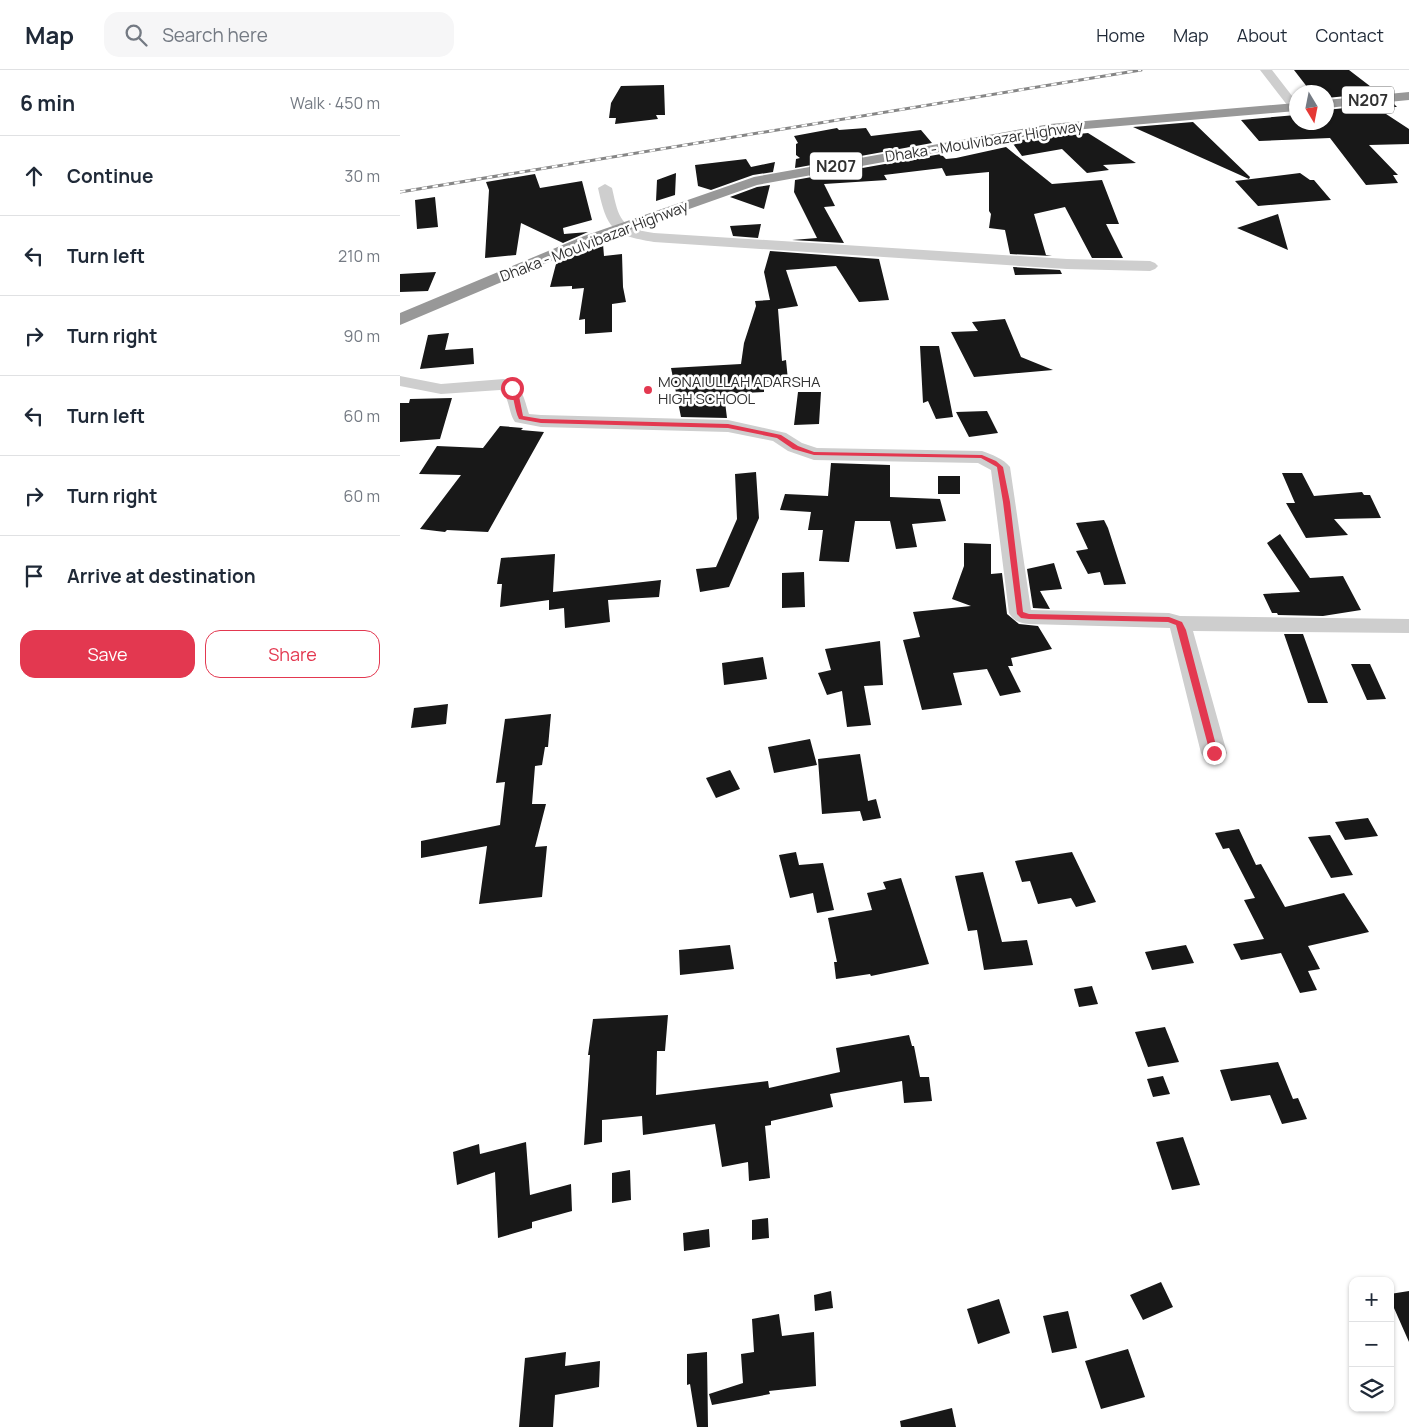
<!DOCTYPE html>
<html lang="en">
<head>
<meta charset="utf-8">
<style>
  :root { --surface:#fff; --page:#f6f6f7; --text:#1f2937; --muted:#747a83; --line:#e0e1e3; --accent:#e33850 }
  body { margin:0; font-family:Manrope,sans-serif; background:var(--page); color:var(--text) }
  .controls { position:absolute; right:15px; bottom:15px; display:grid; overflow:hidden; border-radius:10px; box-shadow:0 1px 4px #0004 }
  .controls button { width:45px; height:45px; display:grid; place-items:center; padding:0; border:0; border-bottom:1px solid var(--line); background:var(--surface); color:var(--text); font:25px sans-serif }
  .compass { position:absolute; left:889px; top:15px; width:45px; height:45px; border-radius:50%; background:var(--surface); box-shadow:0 1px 4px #0004; rotate:170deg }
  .stop { position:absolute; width:15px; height:15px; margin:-11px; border:4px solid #e33850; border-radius:50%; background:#fff }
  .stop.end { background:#e33850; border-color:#fff; box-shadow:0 1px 5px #0008 }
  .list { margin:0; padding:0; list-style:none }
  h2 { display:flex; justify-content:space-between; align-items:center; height:65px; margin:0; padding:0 20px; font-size:21px }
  h2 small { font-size:16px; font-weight:400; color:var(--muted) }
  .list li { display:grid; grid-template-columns:32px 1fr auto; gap:15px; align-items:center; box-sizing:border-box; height:80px; padding:0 20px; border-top:1px solid var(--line) }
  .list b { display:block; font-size:19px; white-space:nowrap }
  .list em { font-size:16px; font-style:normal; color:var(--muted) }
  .actions { display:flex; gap:10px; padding:15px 20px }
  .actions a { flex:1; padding:11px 0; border:1px solid var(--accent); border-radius:15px; text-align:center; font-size:18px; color:var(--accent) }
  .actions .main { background:var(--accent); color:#fff }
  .icon { flex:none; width:28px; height:28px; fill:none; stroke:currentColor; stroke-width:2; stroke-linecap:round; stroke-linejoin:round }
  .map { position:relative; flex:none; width:1009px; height:1357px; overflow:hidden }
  header { display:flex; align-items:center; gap:30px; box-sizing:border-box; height:70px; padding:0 25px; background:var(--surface); border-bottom:1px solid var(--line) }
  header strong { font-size:24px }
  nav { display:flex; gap:28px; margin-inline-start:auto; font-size:18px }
  .search { width:350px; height:45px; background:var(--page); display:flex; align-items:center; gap:12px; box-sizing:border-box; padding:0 18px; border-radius:15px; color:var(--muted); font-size:19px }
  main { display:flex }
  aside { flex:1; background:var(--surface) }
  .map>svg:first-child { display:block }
  .building { fill:#181818 }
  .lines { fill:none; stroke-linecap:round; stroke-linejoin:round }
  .minor { fill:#cecece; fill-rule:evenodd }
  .highway { fill:#989898; fill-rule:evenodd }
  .rail-casing { stroke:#868686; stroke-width:3 }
  .rail { stroke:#fff; stroke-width:2; stroke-dasharray:5.5; stroke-linecap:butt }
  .route { fill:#e33850 }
  .poi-dot { fill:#e33850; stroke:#fff; stroke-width:2 }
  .labels { text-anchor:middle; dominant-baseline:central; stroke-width:5; stroke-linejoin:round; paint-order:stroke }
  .far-street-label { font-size:15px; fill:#313131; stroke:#fff }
  .far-poi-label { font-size:15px; fill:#313131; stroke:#fff; text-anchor:start }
  .shield { fill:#fff; stroke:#6f6f6f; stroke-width:1 }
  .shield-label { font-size:16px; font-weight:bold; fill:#313131 }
</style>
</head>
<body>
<header>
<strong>Map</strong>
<div class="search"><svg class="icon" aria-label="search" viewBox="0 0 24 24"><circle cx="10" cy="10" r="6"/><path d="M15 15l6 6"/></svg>Search here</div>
<nav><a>Home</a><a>Map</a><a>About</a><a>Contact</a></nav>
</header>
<main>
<aside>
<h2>6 min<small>Walk · 450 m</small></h2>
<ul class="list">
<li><svg class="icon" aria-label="ahead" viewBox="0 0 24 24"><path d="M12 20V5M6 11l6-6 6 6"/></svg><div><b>Continue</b></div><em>30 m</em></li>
<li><svg class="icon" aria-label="left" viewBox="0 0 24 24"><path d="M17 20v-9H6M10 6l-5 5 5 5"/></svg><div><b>Turn left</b></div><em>210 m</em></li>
<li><svg class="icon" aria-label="right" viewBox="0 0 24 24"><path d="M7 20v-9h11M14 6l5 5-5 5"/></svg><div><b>Turn right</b></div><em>90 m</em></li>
<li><svg class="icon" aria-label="left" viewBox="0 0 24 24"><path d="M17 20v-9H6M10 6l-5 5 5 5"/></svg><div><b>Turn left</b></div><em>60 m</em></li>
<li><svg class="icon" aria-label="right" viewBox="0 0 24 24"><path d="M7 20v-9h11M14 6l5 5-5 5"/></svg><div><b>Turn right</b></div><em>60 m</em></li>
<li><svg class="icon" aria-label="arrive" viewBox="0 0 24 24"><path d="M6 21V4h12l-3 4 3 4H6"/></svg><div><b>Arrive at destination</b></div></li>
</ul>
<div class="actions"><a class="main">Save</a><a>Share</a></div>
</aside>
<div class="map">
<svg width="1009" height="1357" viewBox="0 0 1009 1357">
  <rect width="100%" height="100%" fill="#fff"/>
  <!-- building -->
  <path class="building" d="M894 0H949L979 23 926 28V22H911Z
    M264 15 265 45H256L258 49 215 54 216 48H209L211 33 221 16Z
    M993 33 997 37H986L991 41 983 42 1009 59V74L969 75 998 105H993L998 113 966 115 930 68 859 71 841 50 896 45V52H926V40Z
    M793 52 850 107 849 109 733 57Z
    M437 58 439 60 466 58 471 66 521 60 532 73 395 98 396 89 400 88 396 85V74L398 73 394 66Z
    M688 63 736 93 703 95 709 100 687 103 662 79 622 86 611 71Z
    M606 77 652 114 702 110 719 154H706L723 188H692L665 137 634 144 646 185 652 186 610 184 605 160 589 158 591 144 589 141V102L546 106 542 98 484 105 487 110 424 114 435 136 424 137 444 173 392 170 417 168 394 122 395 110 541 84 546 89 556 88Z
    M346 89 351 97 375 92 373 102 353 105 311 120 298 116 295 95Z
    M276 103 275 125 256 131 257 110Z
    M900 103 910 110H914L931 130 858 136 835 111Z
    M135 104 140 118 182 111 192 150 163 158 164 164 188 162 163 173 121 153 116 185 85 188 89 120 86 112Z
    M370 115 364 139 330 127 357 117Z
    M35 127 38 157 17 159 15 130Z
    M878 144 888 180 837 158Z
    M361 154 358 168 333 166 330 156Z
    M198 173 203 174 204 186 222 184 223 217 226 232 212 234V262L185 264V249L179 250 184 218 172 219V216L150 217 156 194 171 185Z
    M370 181 479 189 489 230 459 232 436 196 386 200 398 236 378 239 382 291 386 290 388 310 364 312V322L324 324 327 348 281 347 271 298 341 294 344 273 356 236 355 231 370 230 364 202Z
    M613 197 660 200 662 204 615 205Z
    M36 202 28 221 0 222V204Z
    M605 249 621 287 653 300 574 307 551 262 578 261 572 252Z
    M49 263 45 280 73 278 74 294 20 299 28 265Z
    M520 276H539L553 347 536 349 528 331 523 333Z
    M398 322H421L419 354 394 355Z
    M52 328 40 369 0 372V333H9L10 329Z
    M587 341 598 363 569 367 556 342Z
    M100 356 123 358 121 360 144 362 88 462 47 460 45 462 20 459 61 405 19 404 37 376 83 378Z
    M431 393 490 395V427L540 429 546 451 512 454 517 477 496 479 490 451H455L449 492 419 491 423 460H408L411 442 380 440 385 424 428 426Z
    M356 402 359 448 329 517 300 522 296 499 316 497 337 449 335 404Z
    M882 403H902L914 426 962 422 964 425H970L981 448 934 449 948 465 906 468 886 433H895Z
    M538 406H560V424H538Z
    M704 450 708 458 726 514 704 515 700 502 688 504 676 481 688 479 676 453Z
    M880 464 910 508 943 506 961 540 923 546 878 545 877 543H872L863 524 900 522 867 473Z
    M564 473 591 474V504L602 503 607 544 619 554 638 556 652 579 611 588 613 596H608L621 622 600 626 587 599 553 603 562 635 522 640 503 570 520 567 513 542 571 536 552 529 564 496Z
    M155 484 153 522 261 510 259 527 208 530 210 552 165 558 164 538 149 540V530L100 537 102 514H97L101 488Z
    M654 493 662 519 640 521 650 539 633 538 627 499Z
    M404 502 405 537 382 538V503Z
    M884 564H903L928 633H908Z
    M480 571 483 615 464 616 471 655 447 657 442 621 427 625 418 603 431 600 425 579Z
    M363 587 367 609 324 615 322 593Z
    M951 594H970L986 629 967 630Z
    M48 634 46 654 11 658 14 638Z
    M151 644 148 677H145L142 695 135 696 132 734H146L135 777 147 776 142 827 79 834 87 776 21 788V771L100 755 105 712 96 713 105 649Z
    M410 669 417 695 374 703 368 677Z
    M460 684 468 731 476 729 481 748 463 751 460 741 422 744 418 689Z
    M330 700 340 719 316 728 306 708Z
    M968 748 978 766 945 770 935 752Z
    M839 759 856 795 861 794 885 837 944 823 969 862 908 876 920 899 908 901 917 920 900 923 881 883 841 890 833 874 864 869 844 830 855 828 829 778 823 779 815 763Z
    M930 765 953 805 931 808 908 767Z
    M396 782 399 795 423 793 434 840 417 843 413 823 390 828 379 785Z
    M672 782 696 832 676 837 671 828 638 834 630 811 622 812 615 791Z
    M583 802 602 872 627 870 633 895 584 900 577 860 568 861 555 806Z
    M501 808 529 894 471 906 470 904 436 909 434 892H437L428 848 472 840 467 823 486 819 483 812Z
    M330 875 334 899 280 905 279 880Z
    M786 875 794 893 752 900 745 882Z
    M692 916 698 934 679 937 674 919Z
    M268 945 265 981H257L256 1025 368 1011 369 1018 440 1002 436 978 509 965 512 976H514L520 1007H529L532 1031 504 1033 502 1011 430 1024 433 1037 371 1051V1055L365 1056 370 1108 349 1111 348 1092 322 1097 315 1054 243 1065 242 1046 202 1050V1072L184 1075 190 985H188L193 949Z
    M765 957 779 992 748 997 735 962Z
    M878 992 893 1029 898 1028 907 1049 882 1054 870 1025 831 1031 820 1000Z
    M763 1006 770 1024 753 1027 747 1009Z
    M783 1067 800 1115 772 1120 756 1072Z
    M126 1072 130 1125 171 1114 172 1141 132 1152V1158L98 1168 95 1102 57 1115 53 1082 79 1074 80 1084Z
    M230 1100 231 1130 212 1133V1103Z
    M368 1148 369 1168 352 1170V1150Z
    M309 1159 310 1177 284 1181 283 1163Z
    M761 1212 773 1237 743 1250 730 1225Z
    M431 1221 433 1238 415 1241 414 1225Z
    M1009 1221V1272L990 1229V1224Z
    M599 1229 610 1263 578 1274 567 1239Z
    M668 1241 677 1278 652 1283 643 1246Z
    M379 1244 382 1266 414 1262 416 1316 369 1321 370 1324 312 1335 309 1324 343 1313 341 1284 354 1282 352 1249Z
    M728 1279 745 1327 701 1339 685 1291Z
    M166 1282 165 1296 200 1291 199 1317 155 1325 153 1357H119L125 1288Z
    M307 1282 308 1357H297L290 1314 287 1315V1284Z
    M552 1338 556 1357H501L500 1351Z"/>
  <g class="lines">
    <!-- minor -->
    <path class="minor" d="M860 0H872L896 31V40H891Z
      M205 114 212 118C219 149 220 158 254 163L667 189 750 191 755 193 758 196 755 199 750 201 667 199 254 172C212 165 207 159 198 118Z
      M0 306 41 314 104 309C122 313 124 328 129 344L141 345 328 350 386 363 402 373 417 378 582 381C591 384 604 389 610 397L631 540 769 543 780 546 1009 549V563L793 561 827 683 823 690 814 692 805 690 801 683 770 558 629 554C619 553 614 551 609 543L591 400 578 393 414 390 388 381 373 371 328 362 141 357 115 352C108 342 110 327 100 320L41 324 0 316Z"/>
    <!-- highway -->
    <path class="highway" d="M1009 22V30L926 38V30Z
      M896 33V41L650 62 357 115 196 172 0 255V243L184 166 354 107 650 54Z"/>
    <defs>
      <path id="rail" d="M0 122 741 0"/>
    </defs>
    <!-- rail casing -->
    <use href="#rail" class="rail-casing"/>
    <!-- rail -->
    <use href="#rail" class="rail"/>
  </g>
  <!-- route -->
  <path class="route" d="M112 317 119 326 123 346 141 349 328 354 381 365 398 376 414 382 582 385 596 391 603 397 610 432 623 542 629 544 769 547 782 552 786 560 818 683 814 686 810 683 776 555 768 552 629 549 621 548 617 544 603 432 597 397 581 388 414 385 393 379 377 368 328 358 141 353 119 349C114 339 115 328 109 318Z"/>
  <!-- markers -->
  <circle class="poi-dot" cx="248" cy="320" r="5"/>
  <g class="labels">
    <!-- far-street labels -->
    <g class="far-street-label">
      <text transform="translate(584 71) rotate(-9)">Dhaka - Moulvibazar Highway</text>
      <text transform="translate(194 171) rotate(-21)">Dhaka - Moulvibazar Highway</text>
    </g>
    <!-- far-poi labels -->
    <g class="far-poi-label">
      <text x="258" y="311">MONAIULLAH ADARSHA<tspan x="258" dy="17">HIGH SCHOOL</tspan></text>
    </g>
    <!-- shield labels -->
    <g class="shield">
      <rect x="942" y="16.5" width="52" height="27" rx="4"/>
      <rect x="410" y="82.5" width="52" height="27" rx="4"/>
    </g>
    <g class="shield-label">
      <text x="968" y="30">N207</text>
      <text x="436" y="96">N207</text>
    </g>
  </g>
</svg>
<div class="controls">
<button>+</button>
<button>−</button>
<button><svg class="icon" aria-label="layers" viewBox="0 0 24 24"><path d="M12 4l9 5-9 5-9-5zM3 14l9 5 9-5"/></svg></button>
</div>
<svg class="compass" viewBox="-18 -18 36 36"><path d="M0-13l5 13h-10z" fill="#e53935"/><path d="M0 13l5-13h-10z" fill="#747a83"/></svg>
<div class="stop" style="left:112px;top:318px"></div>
<div class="stop end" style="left:814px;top:683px"></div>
</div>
</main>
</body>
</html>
